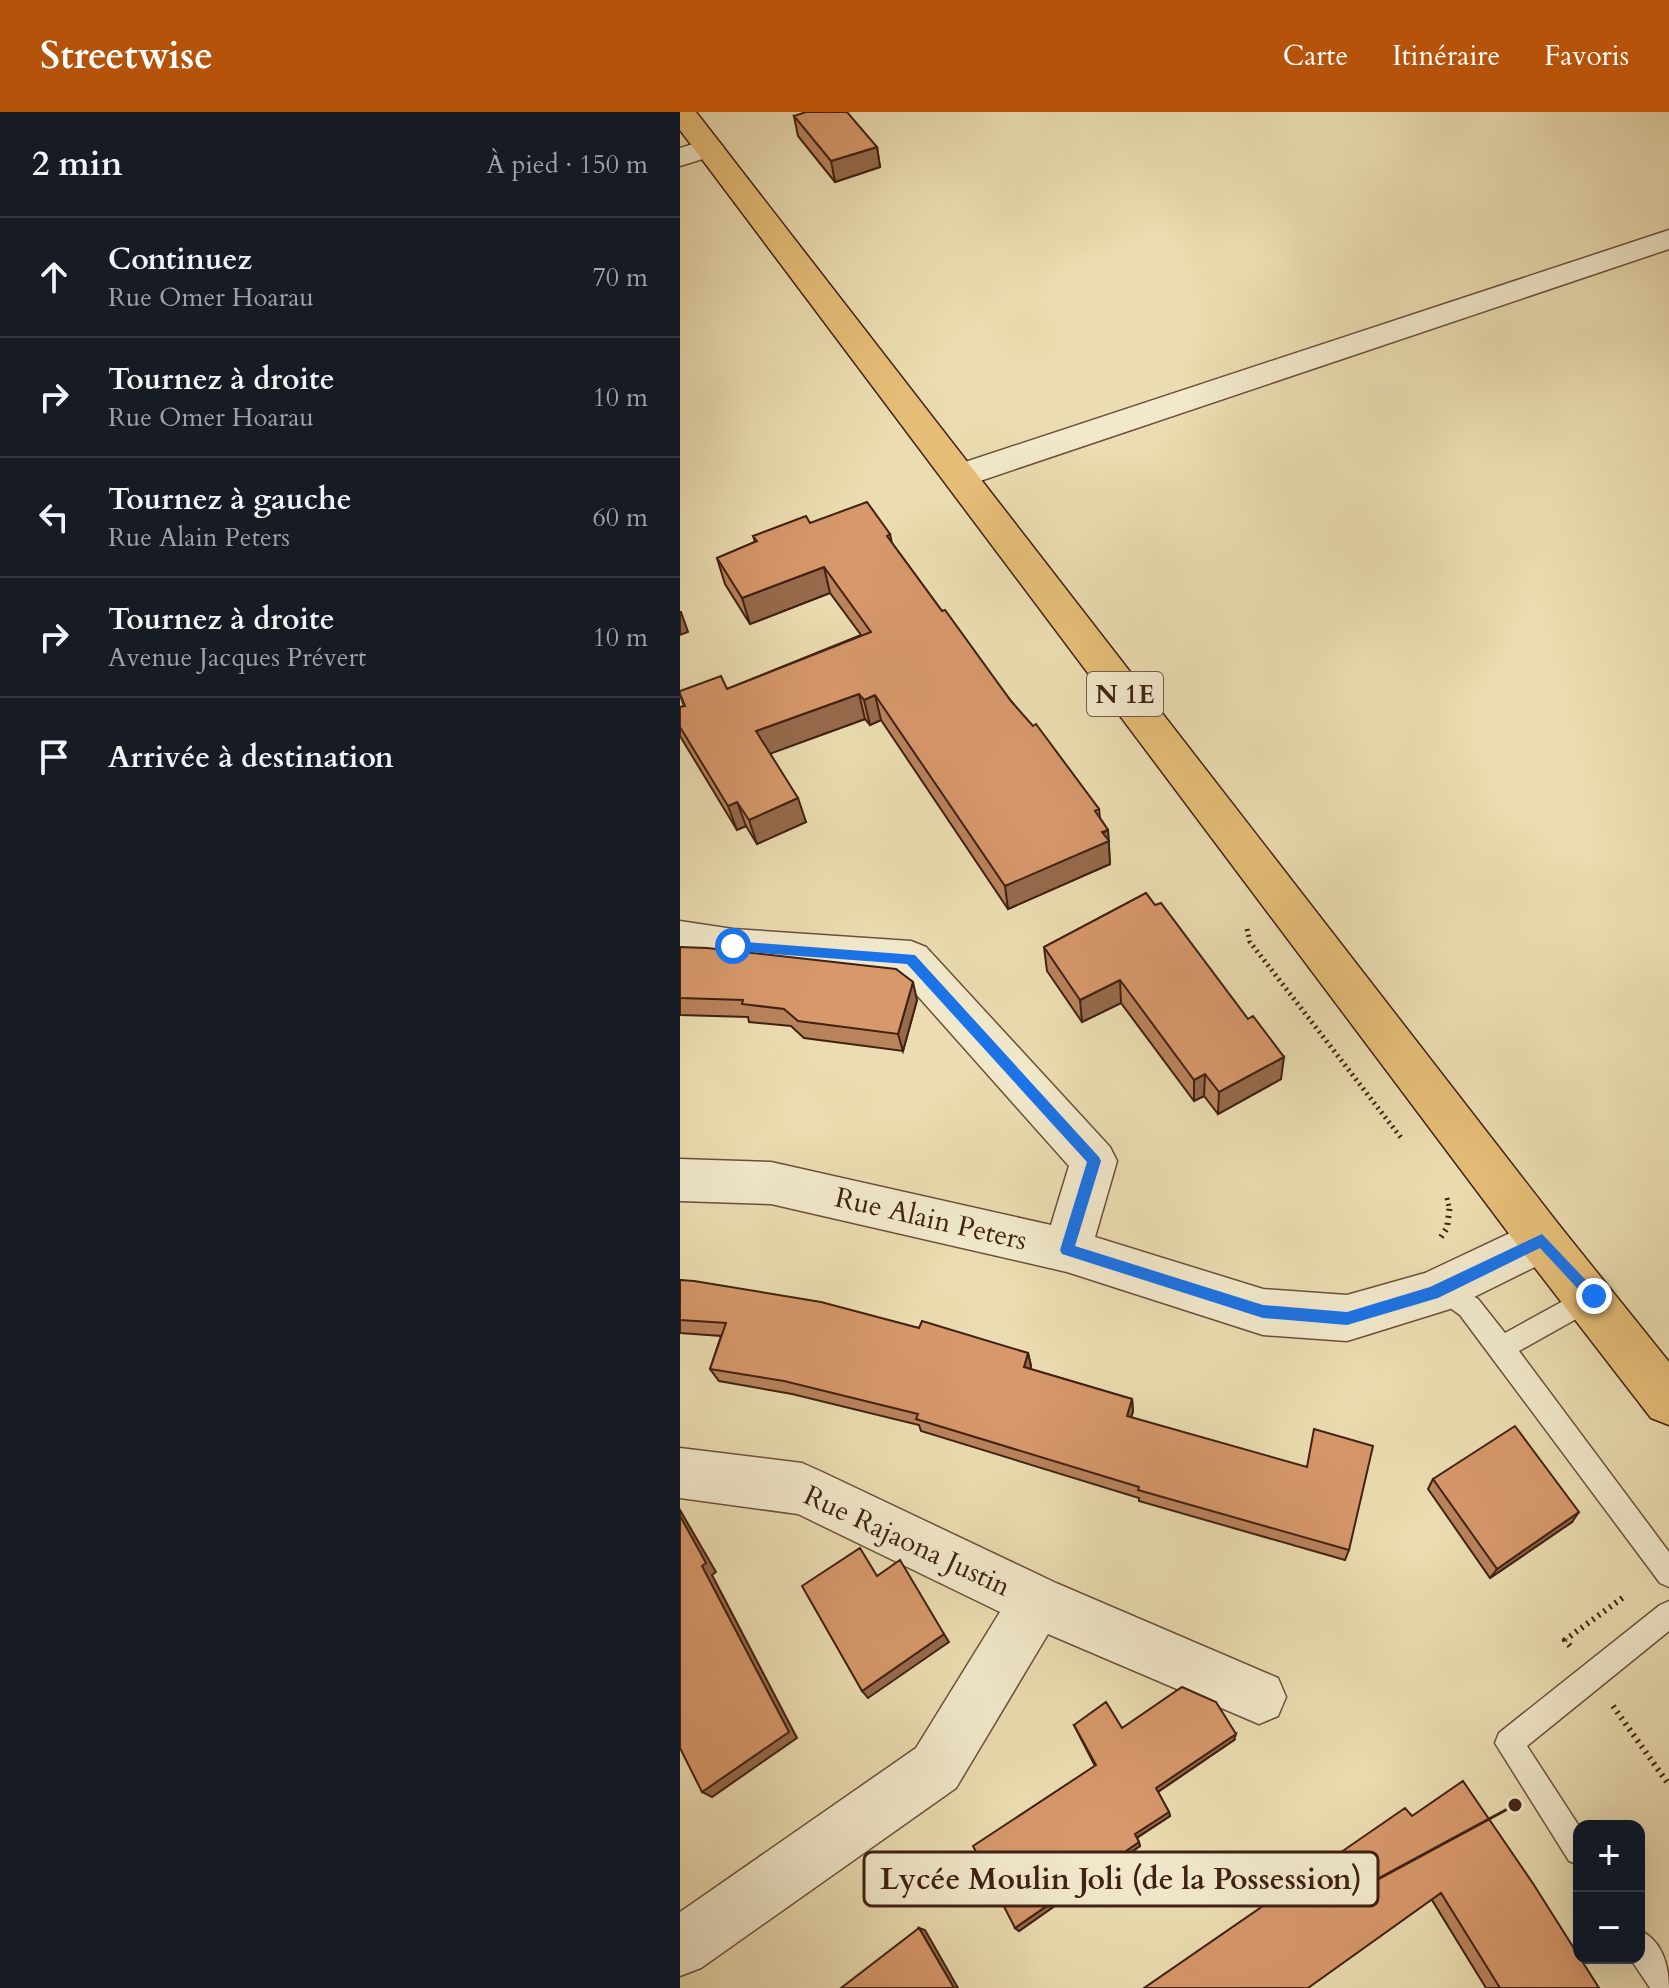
<!DOCTYPE html>
<html lang="fr">
<head>
<meta charset="utf-8">
<style>
  :root { --surface:#171b24; --page:#242831; --text:#f1f3f6; --muted:#9ea1a6; --line:#363941; --accent:#b45309 }
  body { margin:0; font-family:Cardo,serif; background:var(--page); color:var(--text) }
  .controls { position:absolute; right:24px; bottom:24px; display:grid; overflow:hidden; border-radius:16px; box-shadow:0 8px 32px #0002 }
  .controls button { width:72px; height:72px; display:grid; place-items:center; padding:0; border:0; border-bottom:2px solid var(--line); background:var(--surface); color:var(--text); font:40px sans-serif }
  .stop { position:absolute; width:24px; height:24px; margin:-18px; border:6px solid #1a73e8; border-radius:50%; background:#fff }
  .stop.end { background:#1a73e8; border-color:#fff; box-shadow:0 2px 8px #0008 }
  .list { margin:0; padding:0; list-style:none }
  h2 { display:flex; justify-content:space-between; align-items:center; height:104px; margin:0; padding:0 32px; font-size:34px }
  h2 small { font-size:26px; font-weight:400; color:var(--muted) }
  .list li { display:grid; grid-template-columns:52px 1fr auto; gap:24px; align-items:center; box-sizing:border-box; height:120px; padding:0 32px; border-top:2px solid var(--line) }
  .list b { display:block; font-size:30px; white-space:nowrap }
  .list p { margin:0; font-size:26px; white-space:nowrap; color:var(--muted) }
  .list em { font-size:26px; font-style:normal; color:var(--muted) }
  .icon { flex:none; width:44px; height:44px; fill:none; stroke:currentColor; stroke-width:2; stroke-linecap:round; stroke-linejoin:round }
  .map { position:relative; flex:none; width:989px; height:1876px; overflow:hidden }
  header { display:flex; align-items:center; gap:48px; box-sizing:border-box; height:112px; padding:0 40px; background:var(--accent); color:#fff }
  header strong { font-size:38px }
  nav { display:flex; gap:44px; margin-inline-start:auto; font-size:28px }
  main { display:flex }
  aside { flex:1; background:var(--surface) }
  .map>svg:first-child { display:block }
  .lines { fill:none; stroke-linecap:round; stroke-linejoin:round }
  .lane-casing { stroke:#6b503b; stroke-width:3 }
  .street-casing { stroke:#6b503b; stroke-width:3 }
  .primary-casing { stroke:#402114; stroke-width:3 }
  .path-far1 { stroke:#402114; stroke-width:5; stroke-dasharray:2 4; stroke-linecap:butt }
  .path { stroke:#402114; stroke-width:6; stroke-dasharray:2 5; stroke-linecap:butt }
  .lane { fill:#f2e9cc; fill-rule:evenodd }
  .street { fill:#f2e9cc; fill-rule:evenodd }
  .primary { fill:#e6be78; fill-rule:evenodd }
  .wall { fill:#b9835c; stroke:#402114; stroke-width:2 }
  .shaded-wall { fill:#966a4b; stroke:#402114; stroke-width:2 }
  .building { fill:#d7986b; stroke:#402114; stroke-width:2 }
  .route { fill:#1a73e8 }
  .labels { text-anchor:middle; dominant-baseline:central; stroke-width:6; stroke-linejoin:round; paint-order:stroke }
  .shield { fill:#f2e9cc; stroke:#755d4b; stroke-width:2 }
  .shield-label { font-size:26px; font-weight:bold; fill:#402114 }
  .street-label { font-size:28px; fill:#402114; stroke:#f2e9cc }
  .leader { fill:none; stroke:#402114; stroke-width:3 }
  .callout-dot { fill:#402114; stroke:#f2e9cc; stroke-width:3 }
  .callout { fill:#f2e9cc; stroke:#402114; stroke-width:3 }
  .callout-label { font-size:30px; text-anchor:middle; font-weight:bold; fill:#402114 }
</style>
</head>
<body>
<header>
<strong>Streetwise</strong>
<nav><a>Carte</a><a>Itinéraire</a><a>Favoris</a></nav>
</header>
<main>
<aside>
<h2>2 min<small>À pied · 150 m</small></h2>
<ul class="list">
<li><svg class="icon" aria-label="ahead" viewBox="0 0 24 24"><path d="M12 20V5M6 11l6-6 6 6"/></svg><div><b>Continuez</b><p>Rue Omer Hoarau</p></div><em>70 m</em></li>
<li><svg class="icon" aria-label="right" viewBox="0 0 24 24"><path d="M7 20v-9h11M14 6l5 5-5 5"/></svg><div><b>Tournez à droite</b><p>Rue Omer Hoarau</p></div><em>10 m</em></li>
<li><svg class="icon" aria-label="left" viewBox="0 0 24 24"><path d="M17 20v-9H6M10 6l-5 5 5 5"/></svg><div><b>Tournez à gauche</b><p>Rue Alain Peters</p></div><em>60 m</em></li>
<li><svg class="icon" aria-label="right" viewBox="0 0 24 24"><path d="M7 20v-9h11M14 6l5 5-5 5"/></svg><div><b>Tournez à droite</b><p>Avenue Jacques Prévert</p></div><em>10 m</em></li>
<li><svg class="icon" aria-label="arrive" viewBox="0 0 24 24"><path d="M6 21V4h12l-3 4 3 4H6"/></svg><div><b>Arrivée à destination</b></div></li>
</ul>
</aside>
<div class="map">
<svg width="989" height="1876" viewBox="0 0 989 1876">
  <rect width="100%" height="100%" fill="#ebddb1"/>
  <filter id="stains"><feTurbulence type="fractalNoise" baseFrequency=".0025" numOctaves="4"/><feColorMatrix values="0 0 0 0 .2 0 0 0 0 .09 0 0 0 0 .02 0 0 0 .5 -.17"/></filter>
  <radialGradient id="worn" r=".72"><stop offset=".6" stop-color="#630" stop-opacity="0"/><stop offset="1" stop-color="#630" stop-opacity=".3"/></radialGradient>
  <g class="lines">
    <defs>
      <path id="lane" d="M763 1166 798 1187 825 1221 905 1177 913 1174 921 1177 925 1185 921 1193 839 1239 989 1440V1475L980 1471 780 1203 755 1185 751 1177 755 1169Z
        M989 1489V1519L847 1634 899 1714V1753L889 1749 815 1631 819 1621 980 1493Z
        M959 1818C982 1828 989 1853 989 1876H970L950 1846H959Z"/>
      <path id="street" d="M29 27 39 30 44 36 39 42 0 54V36Z
        M989 118V137L291 372 279 376 267 372 262 364 267 356Z
        M0 809 53 817 231 829 246 835 430 1035 437 1049 415 1125 583 1177 667 1183 745 1161 862 1106 879 1113 886 1128 879 1143 770 1197 667 1229 583 1223 387 1160 91 1092 0 1089V1047L91 1050 371 1113 389 1054 220 864 53 851 0 843Z
        M0 1336 122 1351 140 1359 376 1471 598 1566 606 1585 598 1604 579 1612 368 1522 276 1676 21 1856 0 1864V1800L236 1636 320 1500 118 1402 0 1386Z"/>
      <path id="primary" d="M0 0H16L879 1113 989 1250V1313L971 1306 845 1143 0 18Z"/>
    </defs>
    <!-- lane casing -->
    <use href="#lane" class="lane-casing"/>
    <!-- street casing -->
    <use href="#street" class="street-casing"/>
    <!-- primary casing -->
    <use href="#primary" class="primary-casing"/>
    <!-- path-far1 -->
    <path class="path-far1" d="M567 817 570 830 722 1027
      M767 1086 769 1095"/>
    <!-- path -->
    <path class="path" d="M761 1125 767 1116 770 1093
      M890 1534 885 1528 945 1484
      M933 1594 989 1673"/>
    <!-- lane -->
    <use href="#lane" class="lane"/>
    <!-- street -->
    <use href="#street" class="street"/>
    <!-- primary -->
    <use href="#primary" class="primary"/>
  </g>
  <!-- wall -->
  <path class="wall" d="M114 4 197 35 200 55 155 70 118 24Z
    M130 411 210 422 212 431 262 499 331 589 419 697 420 706 428 718 430 752 328 797 201 608 190 613 185 607 90 641 126 710 77 732 66 714 57 718 0 624V595L4 594 0 583 47 577 181 523 150 481 70 512 45 472 37 446 75 430 73 424Z
    M466 781 601 967 538 1002 524 984 514 989 441 891 402 910 367 859 364 835Z
    M0 835 237 888 223 939 124 926 111 914 69 910 68 905 0 903Z
    M0 1168 239 1216 348 1241 351 1254 350 1257 452 1287 453 1299 451 1306 669 1438 665 1448 459 1389V1386L241 1319 239 1313 112 1282 39 1269 30 1257 41 1224 0 1221Z
    M753 1367 892 1410 810 1466 748 1377Z
    M394 1613 442 1616 554 1628 478 1680 489 1700 490 1704 457 1726 460 1734 339 1819 335 1816 415 1654 397 1619Z
    M732 1704 919 1876H806L752 1788Z"/>
  <!-- shaded-wall -->
  <path class="shaded-wall" d="M197 35 200 55 155 70 151 49Z
    M144 455 150 481 70 512 62 486Z
    M0 500H1L8 520 0 523Z
    M179 582 185 607 84 644 76 619Z
    M195 583 201 608 190 613 184 588Z
    M118 686 126 710 77 732 69 708Z
    M57 690 66 714 57 718 48 694Z
    M428 718 430 752 328 797 325 774Z
    M440 868 441 891 402 910 400 888Z
    M233 870 237 888 223 939 218 922Z
    M604 945 601 967 538 1002 539 980Z
    M525 962 524 984 514 989V968Z
    M348 1241 351 1254 347 1268 344 1255Z
    M452 1287 453 1299 448 1316 447 1304Z
    M0 1398 36 1460 32 1463 117 1626 32 1685 22 1680V1454L0 1404Z
    M899 1400 892 1410 810 1466 817 1457Z
    M264 1522 269 1530 188 1586 182 1579Z
    M556 1622 554 1628 476 1681V1676Z
    M489 1700 490 1704 456 1726 455 1722Z
    M459 1730 460 1734 339 1819 335 1816Z
    M239 1816 245 1818 278 1876H274Z"/>
  <!-- building -->
  <path class="building" d="M126 0H167L197 35 151 49 114 4Z
    M187 390 210 422 207 424 262 499 265 498 331 589 353 614 356 612 419 697 415 699 428 718 422 720 429 729 325 774 195 583 184 588 179 582 76 619 118 686 69 708 57 690 48 694 0 615V595L5 594 0 582V579L41 564 47 577 191 520 144 455 62 486 37 446 77 429 73 424 126 404 130 411Z
    M466 781 475 793 481 791 568 907 573 904 604 945 539 980 525 962 514 968 440 868 400 888 364 835Z
    M0 835 27 836 216 857 233 870 218 922 118 909 104 897 62 892 63 888 0 886Z
    M0 1168 14 1169 141 1190 239 1216 242 1209 348 1241 344 1255 452 1287 447 1304 627 1355 634 1317 693 1334 669 1438 458 1378 459 1375 236 1307 238 1302 104 1269 30 1257 46 1211 0 1208Z
    M835 1314 899 1400 817 1457 753 1367Z
    M0 1404 26 1451 22 1454 109 1620 22 1680 0 1636Z
    M180 1436 197 1464 220 1448 264 1522 182 1579 122 1474Z
    M502 1575 536 1590 556 1622 476 1676 489 1700 455 1722 459 1730 335 1816 293 1734 416 1653 394 1613 426 1590 442 1616Z
    M783 1669 854 1773 919 1876H820L761 1781 628 1876H464L725 1696 732 1704Z
    M239 1816 274 1876H161Z"/>
  <!-- route -->
  <path class="route" d="M53 829 235 843 419 1045 421 1049 395 1134 583 1193 667 1200 750 1175 862 1122 921 1184 914 1191 909 1189 860 1136 758 1186 667 1213 583 1206 382 1142 380 1138 407 1050 227 852 53 839 46 834Z"/>
  <g class="labels">
    <!-- shield labels -->
    <rect class="shield" x="407" y="560" width="76" height="44" rx="6"/>
    <g class="shield-label">
      <text x="445" y="582">N 1E</text>
    </g>
    <!-- street labels -->
    <g class="street-label">
      <text transform="translate(251 1107) rotate(13)">Rue Alain Peters</text>
      <text transform="translate(227 1429) rotate(25)">Rue Rajaona Justin</text>
    </g>
  </g>
  <!-- callouts -->
  <path class="leader" d="M835 1693L698 1767"/>
  <circle class="callout-dot" cx="835" cy="1693" r="8"/>
  <rect class="callout" x="184" y="1740" width="514" height="54" rx="8"/>
  <g class="callout-label">
    <text x="441" y="1777">Lycée Moulin Joli (de la Possession)</text>
  </g>
  <rect width="100%" height="100%" filter="url(#stains)"/>
  <rect width="100%" height="100%" fill="url(#worn)"/>
</svg>
<div class="controls">
<button>+</button>
<button>−</button>
</div>
<div class="stop" style="left:53px;top:834px"></div>
<div class="stop end" style="left:914px;top:1184px"></div>
</div>
</main>
</body>
</html>
